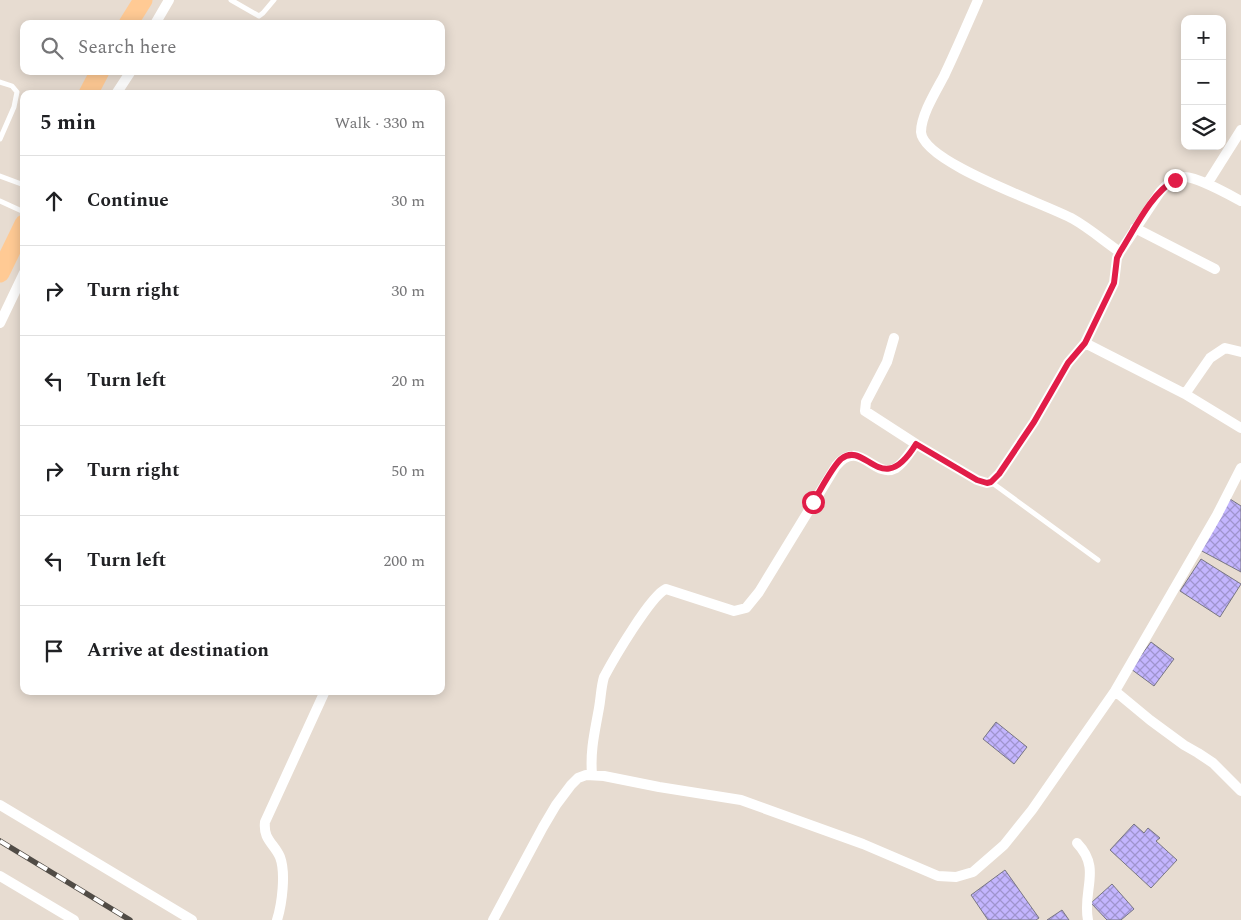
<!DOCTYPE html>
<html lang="en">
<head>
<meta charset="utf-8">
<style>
  :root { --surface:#fff; --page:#f2f2f2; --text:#202124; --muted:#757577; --line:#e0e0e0 }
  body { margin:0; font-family:Spectral,serif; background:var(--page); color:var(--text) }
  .controls { position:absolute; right:15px; top:15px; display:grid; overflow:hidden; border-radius:10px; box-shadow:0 2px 12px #0003 }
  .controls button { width:45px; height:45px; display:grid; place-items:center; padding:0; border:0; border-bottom:1px solid var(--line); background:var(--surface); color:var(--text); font:25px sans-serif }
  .stop { position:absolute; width:15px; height:15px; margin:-11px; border:4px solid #e11d48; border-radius:50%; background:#fff }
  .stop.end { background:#e11d48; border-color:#fff; box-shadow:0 1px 5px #0008 }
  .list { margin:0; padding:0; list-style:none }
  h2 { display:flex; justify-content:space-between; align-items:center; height:65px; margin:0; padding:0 20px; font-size:21px }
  h2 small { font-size:16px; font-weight:400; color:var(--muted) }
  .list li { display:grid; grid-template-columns:32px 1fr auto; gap:15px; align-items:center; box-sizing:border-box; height:90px; padding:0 20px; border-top:1px solid var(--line) }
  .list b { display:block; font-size:19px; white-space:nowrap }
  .list em { font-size:16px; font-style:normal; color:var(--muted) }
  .icon { flex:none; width:28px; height:28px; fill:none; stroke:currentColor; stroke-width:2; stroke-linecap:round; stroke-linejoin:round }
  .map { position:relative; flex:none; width:1241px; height:920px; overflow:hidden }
  .search { position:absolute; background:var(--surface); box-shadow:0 2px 12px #0003; left:20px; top:20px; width:425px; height:55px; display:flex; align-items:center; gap:12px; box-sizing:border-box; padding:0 18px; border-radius:10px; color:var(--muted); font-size:19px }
  .panel { position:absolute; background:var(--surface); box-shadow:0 2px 12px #0003; left:20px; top:90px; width:425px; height:605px; border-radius:10px }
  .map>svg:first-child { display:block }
  .building { fill:url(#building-cross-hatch); stroke:#787682 }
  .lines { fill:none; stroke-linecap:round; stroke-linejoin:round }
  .lane { stroke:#fff; stroke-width:5 }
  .street { stroke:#fff; stroke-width:10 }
  .highway { stroke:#ffca94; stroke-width:19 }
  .rail-casing { stroke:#514c46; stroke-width:5.5 }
  .rail { stroke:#fff; stroke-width:4; stroke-dasharray:11; stroke-linecap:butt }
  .route { stroke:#e11d48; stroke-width:6 }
</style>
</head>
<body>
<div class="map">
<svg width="1241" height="920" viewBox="0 0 1241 920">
  <defs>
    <pattern id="building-cross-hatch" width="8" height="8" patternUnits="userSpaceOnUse" patternTransform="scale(1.25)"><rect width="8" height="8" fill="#c3b5fe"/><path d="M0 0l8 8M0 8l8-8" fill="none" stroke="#9f94ce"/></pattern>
  </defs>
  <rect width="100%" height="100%" fill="#e7dcd1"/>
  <!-- building -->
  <path class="building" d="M1230 499 1241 506V572L1200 550Z
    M1201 559 1241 584 1220 617 1180 591Z
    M1151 642 1174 659 1154 686 1131 669Z
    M996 722 1027 747 1014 764 983 739Z
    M1134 824 1144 833 1148 828 1160 838 1156 841 1177 860 1151 888 1110 850Z
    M1005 870 1039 918 1036 920H988L971 895Z
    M1112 884 1134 909 1121 920H1107L1091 903Z
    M1062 910 1069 920H1047Z"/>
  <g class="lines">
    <!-- lane -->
    <path class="lane" d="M231 0 259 16 263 13 274 0
      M0 82 12 86 17 92 14 107 0 139
      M0 176 24 185
      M0 201 24 212
      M991 482 1098 560"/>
    <!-- street -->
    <path class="street" d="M978 0C967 25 956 51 944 76 936 91 921 115 921 132 923 163 1046 204 1073 219 1089 228 1104 241 1120 252
      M155 24 169 0
      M116 94 131 71
      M1207 184 1241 130
      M1135 228 1215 269
      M0 323 24 273
      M894 338 887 362 866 402 865 411 916 444
      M1085 343 1185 394 1241 428
      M1185 394 1210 358 1225 348 1241 352
      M1115 691 1150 720 1184 745 1198 753 1213 763 1241 791
      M592 774C590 750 595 731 599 708 601 697 601 687 604 677 613 660 651 595 666 589L734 611 746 608 759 592 836 466C860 437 874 480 896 468 904 463 911 451 916 444L977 480 987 483 991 482 999 474 1034 422 1068 363 1085 343 1114 283 1117 258 1120 252 1160 192C1166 185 1173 178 1183 177 1196 176 1228 194 1241 201
      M0 805 192 920
      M1077 843C1102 869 1082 890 1088 920
      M0 876 74 920
      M277 920C282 904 286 873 280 857 274 843 263 840 265 822L325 691
      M493 920 543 827 556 805 571 785 578 778 586 775 604 776 659 787 741 800 863 844 938 876 956 877 973 872 1004 845 1032 810 1115 691 1217 515 1241 468"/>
    <!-- highway -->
    <path class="highway" d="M128 24 143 0
      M88 94 100 71
      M0 273 24 224"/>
    <defs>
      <path id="rail" d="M0 841 130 920"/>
    </defs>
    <!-- rail casing -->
    <use href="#rail" class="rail-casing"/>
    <!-- rail -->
    <use href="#rail" class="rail"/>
  </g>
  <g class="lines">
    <!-- route -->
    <path class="route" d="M813 502C820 491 832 467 841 459 866 439 881 501 916 444L977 480 987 483 991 482 999 474 1034 422 1068 363 1085 343 1114 283 1117 258 1120 252C1134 230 1152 192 1175 180"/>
  </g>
</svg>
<div class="controls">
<button>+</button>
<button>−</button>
<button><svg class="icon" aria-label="layers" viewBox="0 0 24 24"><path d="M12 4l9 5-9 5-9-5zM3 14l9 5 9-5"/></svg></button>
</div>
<div class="stop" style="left:813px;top:502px"></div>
<div class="stop end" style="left:1175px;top:180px"></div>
<div class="search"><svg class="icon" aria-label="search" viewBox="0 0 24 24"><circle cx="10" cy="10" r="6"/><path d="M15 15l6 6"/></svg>Search here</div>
<section class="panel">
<h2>5 min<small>Walk · 330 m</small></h2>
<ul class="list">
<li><svg class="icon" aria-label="ahead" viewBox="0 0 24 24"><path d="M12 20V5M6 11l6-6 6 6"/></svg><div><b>Continue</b></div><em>30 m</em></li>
<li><svg class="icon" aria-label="right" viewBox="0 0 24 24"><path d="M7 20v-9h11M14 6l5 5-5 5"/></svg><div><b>Turn right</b></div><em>30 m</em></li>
<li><svg class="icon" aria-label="left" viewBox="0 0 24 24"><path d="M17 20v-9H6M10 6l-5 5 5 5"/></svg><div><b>Turn left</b></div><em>20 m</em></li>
<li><svg class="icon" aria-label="right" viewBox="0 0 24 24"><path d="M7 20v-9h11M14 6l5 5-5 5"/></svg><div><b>Turn right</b></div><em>50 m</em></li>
<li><svg class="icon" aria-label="left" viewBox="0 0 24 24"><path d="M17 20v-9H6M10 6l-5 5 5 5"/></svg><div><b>Turn left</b></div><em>200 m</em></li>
<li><svg class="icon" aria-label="arrive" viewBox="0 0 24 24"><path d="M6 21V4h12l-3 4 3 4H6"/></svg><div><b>Arrive at destination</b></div></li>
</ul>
</section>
</div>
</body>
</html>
